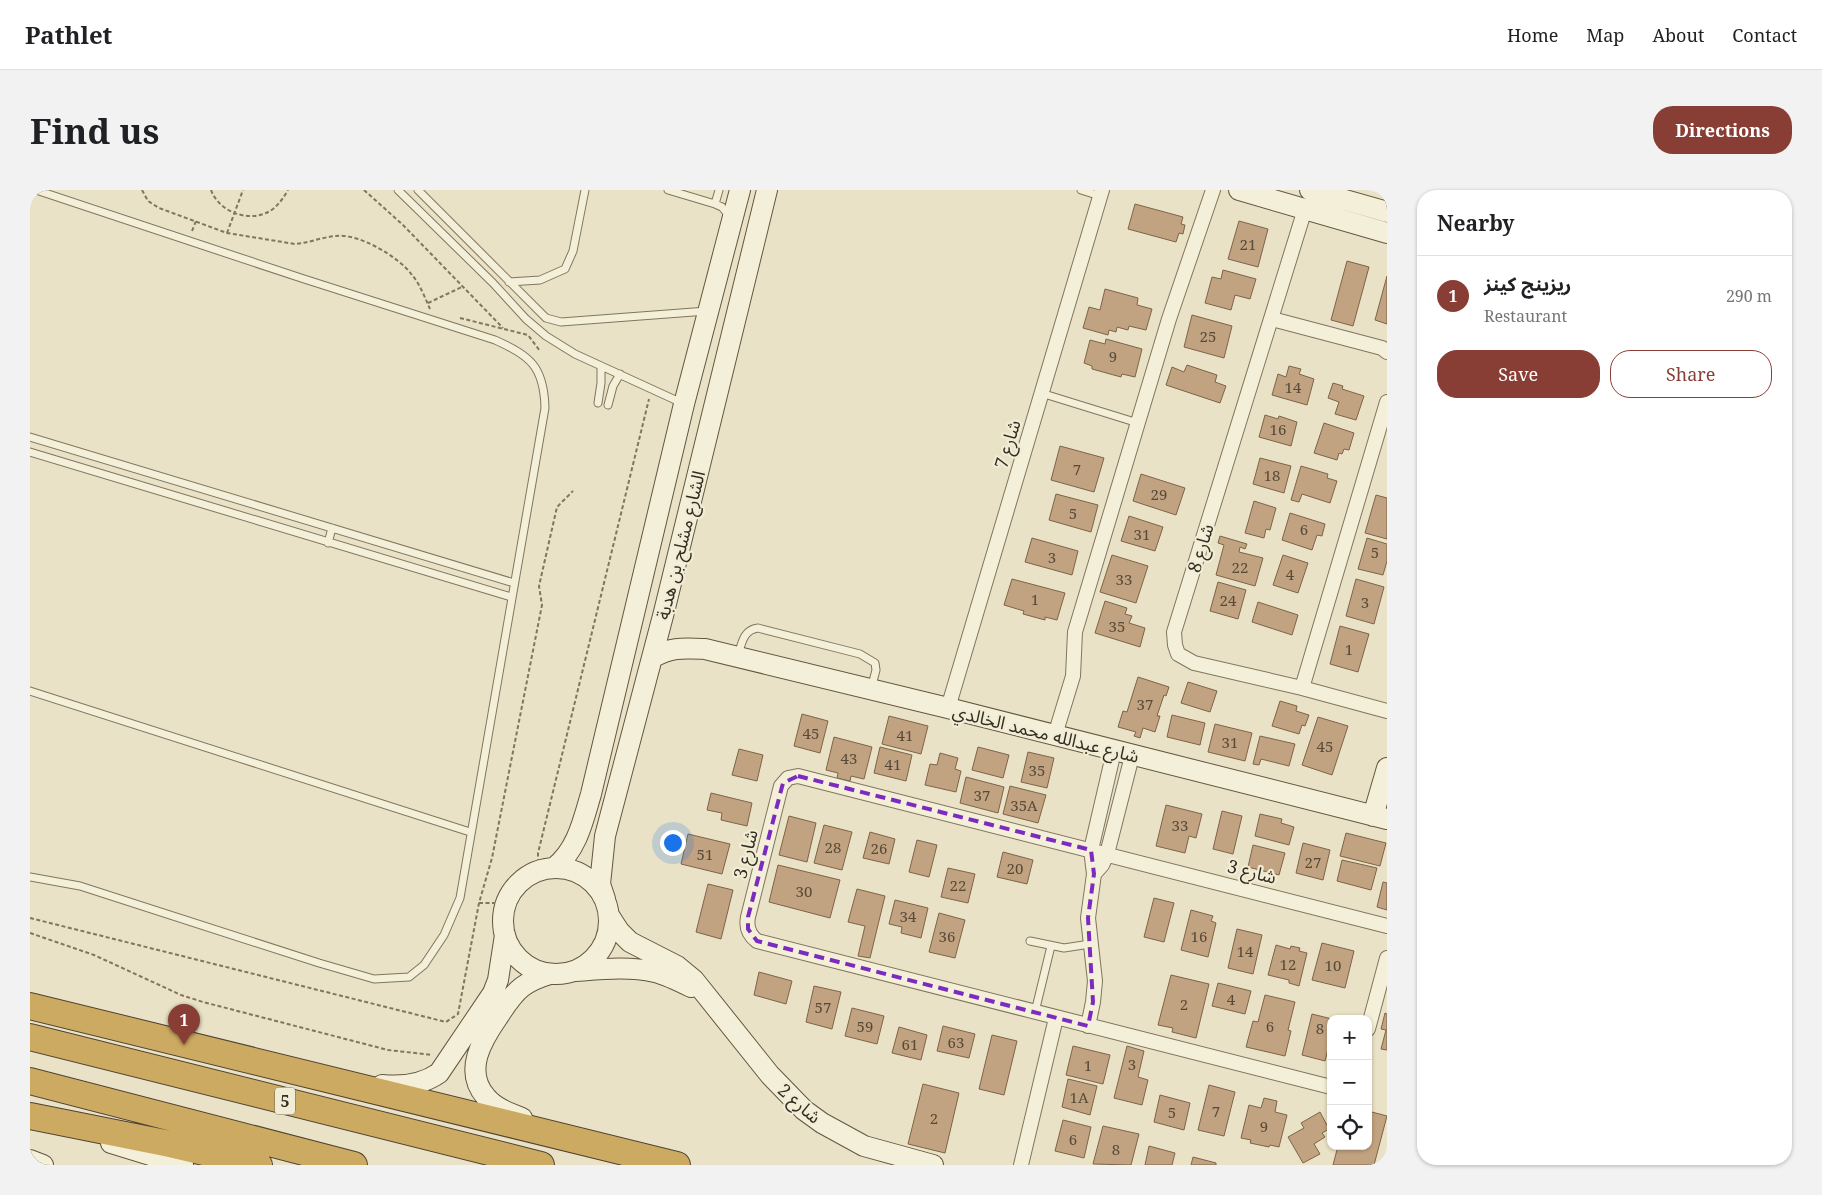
<!DOCTYPE html>
<html lang="en">
<head>
<meta charset="utf-8">
<style>
  :root { --surface:#fff; --page:#f2f2f2; --text:#202124; --muted:#757577; --line:#e0e0e0; --accent:#893e35 }
  body { margin:0; font-family:"Noto Serif","Noto Sans Arabic",serif; background:var(--page); color:var(--text) }
  .controls { position:absolute; right:15px; bottom:15px; display:grid; overflow:hidden; border-radius:10px; box-shadow:0 1px 4px #0004 }
  .controls button { width:45px; height:45px; display:grid; place-items:center; padding:0; border:0; border-bottom:1px solid var(--line); background:var(--surface); color:var(--text); font:25px sans-serif }
  .you { position:absolute; left:642px; top:652px; width:18px; height:18px; margin:-12px; border:4px solid #fff; border-radius:50%; background:#1a73e8; box-shadow:0 0 0 8px #1a73e833 }
  .badge { display:grid; place-items:center; width:32px; height:32px; border-radius:50%; background:var(--accent); color:#fff; font-size:16px; font-weight:700 }
  .pin { position:absolute; translate:-50% -41px; filter:drop-shadow(0 1px 2px #0008) }
  .pin::after { content:''; position:absolute; top:26px; width:18px; height:15px; background:inherit; clip-path:polygon(0 0,100% 0,50% 100%) }
  .list { margin:0; padding:0; list-style:none }
  h2 { display:flex; justify-content:space-between; align-items:center; height:65px; margin:0; padding:0 20px; font-size:21px }
  h2 small { font-size:16px; font-weight:400; color:var(--muted) }
  .list li { display:grid; grid-template-columns:32px 1fr auto; gap:15px; align-items:center; box-sizing:border-box; height:80px; padding:0 20px; border-top:1px solid var(--line) }
  .list b { display:block; font-size:19px; white-space:nowrap }
  .list p { margin:0; font-size:16px; white-space:nowrap; color:var(--muted) }
  .list em { font-size:16px; font-style:normal; color:var(--muted) }
  .actions { display:flex; gap:10px; padding:15px 20px }
  .actions a { flex:1; padding:11px 0; border:1px solid var(--accent); border-radius:20px; text-align:center; font-size:18px; color:var(--accent) }
  .actions .main { background:var(--accent); color:#fff }
  .icon { flex:none; width:28px; height:28px; fill:none; stroke:currentColor; stroke-width:2; stroke-linecap:round; stroke-linejoin:round }
  .map { position:relative; flex:none; width:1357px; height:975px; overflow:hidden; border-radius:20px }
  header { display:flex; align-items:center; gap:30px; box-sizing:border-box; height:70px; padding:0 25px; background:var(--surface); border-bottom:1px solid var(--line) }
  header strong { font-size:24px }
  nav { display:flex; gap:28px; margin-inline-start:auto; font-size:18px }
  .intro { display:flex; align-items:center; justify-content:space-between; box-sizing:border-box; height:120px; padding:0 30px }
  h1 { margin:0; font-size:35px }
  .button { padding:12px 22px; border-radius:20px; background:var(--accent); color:#fff; font-size:18px; font-weight:700 }
  main { display:flex; gap:30px; padding:0 30px }
  aside { flex:1; background:var(--surface); border-radius:20px; box-shadow:0 1px 4px #0004 }
  .map>svg:first-child { display:block }
  .building { fill:#c2a381; stroke:#7e6347 }
  .lines { fill:none; stroke-linecap:round; stroke-linejoin:round }
  .lane-casing { stroke:#82755e; stroke-width:9 }
  .street-casing { stroke:#82755e; stroke-width:16 }
  .secondary-casing { stroke:#645641; stroke-width:22 }
  .highway-casing { stroke:#504332; stroke-width:28 }
  .path { stroke:#82755e; stroke-width:2; stroke-dasharray:4 2.5; stroke-linecap:butt }
  .lane { stroke:#f4efd8; stroke-width:7 }
  .street { stroke:#f4efd8; stroke-width:14 }
  .secondary { stroke:#f4efd8; stroke-width:20 }
  .highway { stroke:#cdaa61; stroke-width:26 }
  .marked { fill:none; stroke:#7b2cbf; stroke-width:4; stroke-dasharray:10 6; stroke-linejoin:round }
  .labels { text-anchor:middle; dominant-baseline:central; stroke-width:4.5; stroke-linejoin:round; paint-order:stroke }
  .number-label { font-size:15px; fill:#584a38 }
  .shield { fill:#f1ecd5; stroke:#6d6656; stroke-width:1 }
  .shield-label { font-size:16px; font-weight:bold; fill:#342c20 }
  .street-label { font-size:18px; fill:#342c20; stroke:#f1ecd5 }
</style>
</head>
<body>
<header>
<strong>Pathlet</strong>
<nav><a>Home</a><a>Map</a><a>About</a><a>Contact</a></nav>
</header>
<div class="intro"><h1>Find us</h1><a class="button">Directions</a></div>
<main>
<div class="map">
<svg width="1357" height="975" viewBox="0 0 1357 975">
  <rect width="100%" height="100%" fill="#e9e2c6"/>
  <!-- building -->
  <path class="building" d="M1105 14 1153 27 1151 34 1155 35 1153 44 1149 43 1146 52 1098 39Z
    M1209 31 1238 39 1228 77 1198 69Z
    M1317 71 1339 77 1323 136 1301 130Z
    M1193 80 1226 89 1220 109 1205 105 1201 120 1175 113 1182 87 1191 89Z
    M1357 86V134L1345 130Z
    M1075 99 1108 108 1107 115 1122 119 1116 140 1099 136 1098 140 1087 137 1086 142 1079 140 1078 145 1053 138 1059 117 1070 120Z
    M1162 125 1202 136 1194 168 1154 157Z
    M1076 149 1112 159 1105 187 1092 184 1091 187 1062 179V176L1054 173 1060 150 1075 154Z
    M1157 175 1187 185 1185 192 1196 196 1190 213 1136 195 1142 177 1154 182Z
    M1259 176 1271 179 1269 184 1284 189 1277 215 1242 205 1248 184 1256 187Z
    M1303 193 1313 196 1312 199 1334 206 1326 230 1305 224 1309 212 1298 208Z
    M1235 225 1248 229 1249 226 1267 232 1261 256 1229 247Z
    M1294 233 1324 243 1319 260 1314 259 1312 264 1309 263 1307 270 1284 263Z
    M1030 256 1074 268 1064 302 1021 290Z
    M1230 268 1261 276 1254 303 1223 294Z
    M1271 276 1298 284 1297 288 1307 291 1300 313 1272 304 1269 312 1261 310Z
    M1111 284 1155 298 1146 325 1103 311Z
    M1026 304 1068 315 1061 342 1019 330Z
    M1346 305 1357 308V349L1335 343Z
    M1224 311 1246 318 1240 340 1236 339 1234 348 1215 343Z
    M1260 323 1295 334 1292 346 1287 345 1282 360 1252 350Z
    M1099 326 1133 337 1125 361 1091 351Z
    M1190 346 1217 354 1215 359 1210 357 1209 362 1233 368 1225 396 1186 385 1194 355 1188 353Z
    M1002 348 1048 361 1042 385 995 372Z
    M1337 348 1357 354V371L1353 385 1328 379Z
    M1082 365 1118 376 1106 413 1070 402Z
    M1253 365 1278 373 1268 403 1243 395Z
    M982 389 1035 403 1027 430 1015 427V430L993 424 994 421 974 415Z
    M1326 389 1354 397 1344 434 1316 426Z
    M1188 392 1216 400 1208 429 1180 421Z
    M1075 411 1097 418 1095 424 1102 426 1099 433 1115 438 1110 457 1065 443Z
    M1228 412 1268 425 1262 445 1222 432Z
    M1310 436 1339 444 1328 482 1300 474Z
    M1108 487 1139 497 1136 506 1134 505 1127 526H1130L1125 542 1113 538 1110 548 1104 546 1106 542 1088 537 1093 521 1097 522Z
    M1158 492 1187 501 1180 522 1151 513Z
    M1250 511 1267 516 1266 521 1279 525 1275 536 1272 535 1269 544 1242 536Z
    M772 524 798 531 790 563 764 556Z
    M1142 525 1175 533 1170 555 1137 547Z
    M859 526 898 536 891 564 852 554Z
    M1288 527 1318 536 1302 585 1272 575Z
    M1185 534 1222 543 1215 571 1178 562Z
    M1230 546 1265 554 1259 576 1231 569 1229 575 1223 574Z
    M804 547 842 557 834 589 821 586 820 591 807 588 808 583 796 580Z
    M850 557 882 565 876 591 844 583Z
    M948 557 979 565 973 588 942 580Z
    M709 559 733 565 727 591 702 585Z
    M998 562 1024 568 1017 598 991 592Z
    M910 563 928 568 925 579 931 581 926 602 895 595 900 574 907 575Z
    M936 587 974 597 968 623 930 613Z
    M980 596 1016 605 1008 633 973 624Z
    M681 603 722 613 717 636 691 630 692 623 677 620Z
    M1136 615 1172 624 1166 648 1159 646 1155 663 1126 656Z
    M1192 621 1212 626 1203 664 1183 659Z
    M1230 624 1252 629 1251 633 1264 637 1259 655 1225 646Z
    M759 626 786 633 777 672 749 665Z
    M794 635 822 642 812 680 784 673Z
    M840 642 865 649 859 674 833 668Z
    M1316 643 1356 653 1350 676 1310 666Z
    M658 644 700 654 692 684 651 674Z
    M887 650 907 655 899 687 879 682Z
    M1273 653 1300 660 1293 690 1266 683Z
    M1223 655 1255 663 1249 685 1218 677Z
    M973 662 1003 670 997 694 967 687Z
    M1312 670 1347 678 1341 700 1307 691Z
    M748 675 810 690 800 728 739 712Z
    M918 678 945 684 938 713 911 707Z
    M1353 692 1357 693V720L1347 717Z
    M678 694 703 700 691 749 666 742Z
    M827 699 855 706 840 768 828 766 835 736 818 732Z
    M1124 708 1144 713 1134 752 1114 747Z
    M865 710 898 718 891 748 871 743 872 737 859 734Z
    M1161 720 1183 726 1181 731 1186 733 1178 767 1151 760Z
    M909 723 935 730 925 768 899 762Z
    M1207 739 1232 745 1223 784 1198 778Z
    M1292 753 1324 761 1315 798 1282 790Z
    M1246 755 1260 759 1261 756 1270 758 1269 761 1277 763 1269 796 1259 793V790L1238 785Z
    M729 782 762 791 756 814 724 805Z
    M1141 785 1179 794 1166 848 1142 842 1143 838 1128 835Z
    M1188 793 1221 801 1215 824 1182 816Z
    M784 796 811 802 802 839 776 832Z
    M1235 805 1265 812 1258 840 1261 841 1255 866 1216 857 1223 831 1228 832Z
    M822 818 854 826 847 854 815 846Z
    M1355 823 1357 824V860L1351 859 1356 840 1351 839Z
    M1282 824 1302 829H1301V848L1295 871 1272 865Z
    M913 836 945 844 939 868 907 861Z
    M869 837 897 845 891 870 862 863Z
    M962 845 987 851 974 905 949 899Z
    M1043 856 1080 865 1073 894 1036 885Z
    M1097 856 1114 861 1108 887 1118 890 1112 915 1084 908Z
    M1038 889 1067 896 1060 925 1032 917Z
    M893 894 929 903 915 963 878 954Z
    M1179 895 1205 902 1194 946 1168 940Z
    M1130 905 1160 913 1154 940 1124 932Z
    M1234 908 1247 911 1245 922 1257 925 1249 957 1240 955 1239 957 1220 953 1221 950 1211 948 1219 915 1231 918Z
    M1338 921 1357 926 1344 975H1303L1308 956H1338Z
    M1290 922 1299 939 1292 943 1295 947 1284 954 1290 964 1273 973 1258 947 1274 938 1271 933Z
    M1033 930 1061 937 1054 968 1025 961Z
    M1073 936 1109 944 1101 975 1063 974Z
    M1119 956 1145 963 1142 975H1115Z
    M1163 967 1186 973V975H1161Z"/>
  <g class="lines">
    <defs>
      <path id="lane" d="M368 0 463 93 496 129 516 146 545 164 652 213
        M388 0 516 128 531 132 677 121
        M638 0 685 14 692 17 700 27
        M1051 0 1070 6
        M685 14 689 0
        M479 92 510 90 535 79 543 61 555 0
        M1011 203 1108 233
        M568 213 571 193V176
        M578 215 583 196 590 184
        M0 247 484 393
        M0 262 481 407
        M298 353 302 338
        M708 465C712 453 713 440 728 438L830 464 845 473 846 480 841 499
        M0 501 440 642
        M0 687 50 696 289 773 344 789 379 787 394 775 414 745 430 708 515 218C514 176 500 166 465 150L271 88 6 0
        M1000 751 1034 758 1060 754
        M1005 822 1021 756"/>
      <path id="street" d="M1275 19 1144 442 1145 455 1148 464 1164 473 1272 498 1357 521
        M1242 129 1352 158 1357 162
        M1272 498 1357 212
        M918 518 1072 0
        M1025 545 1043 486 1045 442 1139 129 1183 0
        M1064 684 1072 675 1077 664 1102 566
        M1058 836 1063 812 1065 791 1058 728 1064 684 1061 660 1084 561
        M1338 839 1357 768
        M1301 897 727 751C719 745 716 737 718 727L751 596 758 588 768 586 1357 736
        M991 975 1026 828"/>
      <path id="secondary" d="M1209 0 1357 43
        M1280 0 1357 22
        M622 468C641 457 652 458 675 459L918 518 1357 629
        M1343 626 1357 578
        M473 731a53 53 0 1 1 106 0a53 53 0 1 1-106 0Z
        M524 678C547 660 553 631 561 604L654 214 710 0
        M575 709 570 694 575 646 634 422 737 0
        M580 727 589 741 600 752 647 776 664 790 740 885 774 920 792 933 834 956 903 975
        M546 781C572 779 599 776 625 782 637 785 649 791 661 797
        M352 895C373 897 392 895 409 883L463 803 468 790 475 745
        M492 928C479 923 465 918 456 907 433 881 452 850 468 827 475 816 482 805 492 797 500 791 510 787 520 784
        M81 953 153 975
        M0 970 13 975"/>
      <path id="highway" d="M0 816 647 975
        M0 847 511 975
        M0 891 324 975
        M0 926 140 954 229 975"/>
    </defs>
    <!-- lane casing -->
    <use href="#lane" class="lane-casing"/>
    <!-- street casing -->
    <use href="#street" class="street-casing"/>
    <!-- secondary casing -->
    <use href="#secondary" class="secondary-casing"/>
    <!-- highway casing -->
    <use href="#highway" class="highway-casing"/>
    <!-- path -->
    <path class="path" d="M112 0 118 11 129 18 197 43 265 54C279 53 292 47 306 46 329 43 369 67 382 85 390 94 395 108 400 119
      M181 0C190 24 223 34 243 19 250 13 254 7 258 0
      M334 0 373 35 473 138
      M162 41 166 31
      M197 43 213 0
      M398 113 432 97
      M430 128 498 145 510 161
      M508 673V663L619 209
      M449 713H476
      M0 728 416 832 428 824 449 713 462 668 512 415 509 396 527 317 543 301
      M0 743 64 765 151 805 173 812 358 860 402 865"/>
    <!-- lane -->
    <use href="#lane" class="lane"/>
    <!-- street -->
    <use href="#street" class="street"/>
    <!-- secondary -->
    <use href="#secondary" class="secondary"/>
    <!-- highway -->
    <use href="#highway" class="highway"/>
  </g>
  <!-- marked area -->
  <path class="marked" d="M768 586 1061 660 1064 684 1058 728 1063 812 1058 836 727 751 718 739V727L753 593Z"/>
  <g class="labels">
    <!-- number labels -->
    <g class="number-label">
      <text x="1218" y="54">21</text>
      <text x="1178" y="146">25</text>
      <text x="1083" y="166">9</text>
      <text x="1263" y="197">14</text>
      <text x="1248" y="239">16</text>
      <text x="1047" y="279">7</text>
      <text x="1242" y="285">18</text>
      <text x="1129" y="304">29</text>
      <text x="1043" y="323">5</text>
      <text x="1274" y="339">6</text>
      <text x="1112" y="344">31</text>
      <text x="1345" y="362">5</text>
      <text x="1022" y="367">3</text>
      <text x="1210" y="377">22</text>
      <text x="1260" y="384">4</text>
      <text x="1094" y="389">33</text>
      <text x="1005" y="409">1</text>
      <text x="1198" y="410">24</text>
      <text x="1335" y="412">3</text>
      <text x="1087" y="436">35</text>
      <text x="1319" y="459">1</text>
      <text x="1115" y="514">37</text>
      <text x="781" y="543">45</text>
      <text x="875" y="545">41</text>
      <text x="1200" y="552">31</text>
      <text x="1295" y="556">45</text>
      <text x="819" y="568">43</text>
      <text x="863" y="574">41</text>
      <text x="1007" y="580">35</text>
      <text x="952" y="605">37</text>
      <text x="994" y="615">35A</text>
      <text x="1150" y="635">33</text>
      <text x="803" y="657">28</text>
      <text x="849" y="658">26</text>
      <text x="675" y="664">51</text>
      <text x="1283" y="672">27</text>
      <text x="985" y="678">20</text>
      <text x="928" y="695">22</text>
      <text x="774" y="701">30</text>
      <text x="878" y="726">34</text>
      <text x="917" y="746">36</text>
      <text x="1169" y="746">16</text>
      <text x="1215" y="761">14</text>
      <text x="1258" y="774">12</text>
      <text x="1303" y="775">10</text>
      <text x="1201" y="809">4</text>
      <text x="1154" y="814">2</text>
      <text x="793" y="817">57</text>
      <text x="835" y="836">59</text>
      <text x="1240" y="836">6</text>
      <text x="1290" y="838">8</text>
      <text x="926" y="852">63</text>
      <text x="880" y="854">61</text>
      <text x="1102" y="874">3</text>
      <text x="1058" y="875">1</text>
      <text x="1049" y="907">1A</text>
      <text x="1186" y="921">7</text>
      <text x="1142" y="922">5</text>
      <text x="904" y="928">2</text>
      <text x="1234" y="936">9</text>
      <text x="1043" y="949">6</text>
      <text x="1086" y="959">8</text>
    </g>
    <!-- shield labels -->
    <rect class="shield" x="245" y="897.5" width="20" height="27" rx="4"/>
    <g class="shield-label">
      <text x="255" y="911">5</text>
    </g>
    <!-- street labels -->
    <g class="street-label">
      <text transform="translate(977 254) rotate(-73)">شارع 7</text>
      <text transform="translate(650 355) rotate(-76)">الشارع مشلح بن هدبة</text>
      <text transform="translate(1170 358) rotate(-73)">شارع 8</text>
      <text transform="translate(1016 543) rotate(14)">شارع عبدالله محمد الخالدي</text>
      <text transform="translate(715 664) rotate(-76)">شارع 3</text>
      <text transform="translate(1222 681) rotate(14)">شارع 3</text>
      <text transform="translate(770 913) rotate(41)">شارع 2</text>
    </g>
  </g>
</svg>
<div class="controls">
<button>+</button>
<button>−</button>
<button><svg class="icon" aria-label="locate" viewBox="0 0 24 24"><circle cx="12" cy="12" r="6"/><path d="M12 2v4M12 18v4M2 12h4M18 12h4"/></svg></button>
</div>
<div class="you"></div>
<div class="pin badge" style="left:154px;top:855px">1</div>
</div>
<aside>
<h2>Nearby<small></small></h2>
<ul class="list">
<li><span class="badge">1</span><div><b>ريزينج كينز</b><p>Restaurant</p></div><em>290 m</em></li>
</ul>
<div class="actions"><a class="main">Save</a><a>Share</a></div>
</aside>
</main>
</body>
</html>
